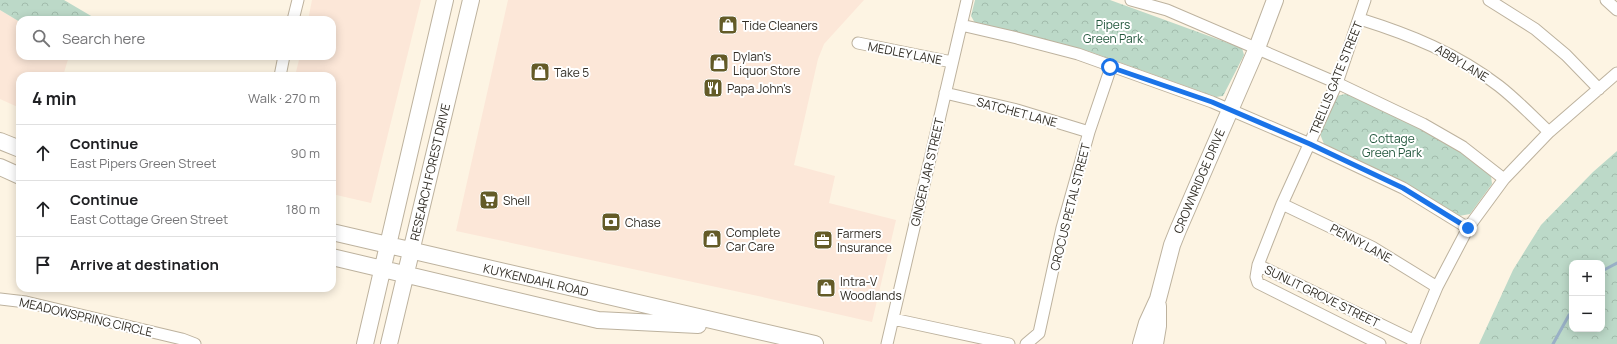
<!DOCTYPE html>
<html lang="en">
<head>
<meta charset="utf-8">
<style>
  :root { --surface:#fff; --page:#f6f6f6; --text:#202124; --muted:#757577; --line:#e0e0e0 }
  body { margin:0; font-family:Manrope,sans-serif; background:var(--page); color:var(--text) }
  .controls { position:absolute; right:12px; bottom:12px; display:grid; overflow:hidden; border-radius:8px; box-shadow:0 2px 10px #0003 }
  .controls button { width:36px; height:36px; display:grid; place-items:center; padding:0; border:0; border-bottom:1px solid var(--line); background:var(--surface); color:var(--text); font:20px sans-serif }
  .stop { position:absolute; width:12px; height:12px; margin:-9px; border:3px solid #1a73e8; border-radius:50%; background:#fff }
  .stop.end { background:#1a73e8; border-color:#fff; box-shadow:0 1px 4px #0008 }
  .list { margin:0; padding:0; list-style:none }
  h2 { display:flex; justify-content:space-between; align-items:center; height:52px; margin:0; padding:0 16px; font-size:17px }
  h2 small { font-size:13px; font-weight:400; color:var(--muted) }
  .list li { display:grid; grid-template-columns:26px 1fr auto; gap:12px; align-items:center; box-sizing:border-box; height:56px; padding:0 16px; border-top:1px solid var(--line) }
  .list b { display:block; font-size:15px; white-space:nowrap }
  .list p { margin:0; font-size:13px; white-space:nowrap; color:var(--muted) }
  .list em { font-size:13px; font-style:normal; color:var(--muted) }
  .icon { flex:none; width:22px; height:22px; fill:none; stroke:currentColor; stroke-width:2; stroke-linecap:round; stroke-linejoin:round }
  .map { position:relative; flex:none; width:1617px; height:344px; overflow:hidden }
  .search { position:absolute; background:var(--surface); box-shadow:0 2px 10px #0003; left:16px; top:16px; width:320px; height:44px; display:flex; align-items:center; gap:10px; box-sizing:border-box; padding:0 14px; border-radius:12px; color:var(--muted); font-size:15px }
  .panel { position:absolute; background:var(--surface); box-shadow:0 2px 10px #0003; left:16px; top:72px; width:320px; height:220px; border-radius:12px }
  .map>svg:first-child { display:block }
  .commercial { fill:#fce7d8 }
  .forest { fill:url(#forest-crowns); fill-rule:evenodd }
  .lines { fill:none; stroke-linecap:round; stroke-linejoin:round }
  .stream { stroke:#99b0c6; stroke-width:3 }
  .street-casing { stroke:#bdb29e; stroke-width:13 }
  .secondary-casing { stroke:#bdb29e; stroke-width:18 }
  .street { stroke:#fff; stroke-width:11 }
  .secondary { stroke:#fff; stroke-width:16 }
  .route { stroke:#1a73e8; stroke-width:5 }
  .labels { text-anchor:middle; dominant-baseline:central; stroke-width:4; stroke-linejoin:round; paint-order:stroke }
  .park-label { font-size:12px; fill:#24583e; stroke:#fff }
  .poi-label { font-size:12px; fill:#322e26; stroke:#fff; text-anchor:start }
  .street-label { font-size:12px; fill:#322e26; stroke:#fff }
</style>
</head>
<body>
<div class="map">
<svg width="1617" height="344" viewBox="0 0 1617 344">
  <defs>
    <pattern id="forest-crowns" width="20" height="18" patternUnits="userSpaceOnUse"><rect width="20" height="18" fill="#bcd9c8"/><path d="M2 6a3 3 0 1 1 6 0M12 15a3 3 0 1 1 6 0" fill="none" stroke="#a2bbac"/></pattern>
  </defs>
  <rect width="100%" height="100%" fill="#fdf4e3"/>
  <!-- commercial -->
  <path class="commercial" d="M312 0H421L371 203 332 194V76H295L300 56H332V20H308Z
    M508 0H864L824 44 818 59 794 165 835 176 829 203 896 220 872 322 758 296 456 231Z
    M0 10 20 22V56H69L63 76H20V108L0 99Z"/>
  <!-- forest -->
  <path class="forest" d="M0 0H64L98 20H20V22L0 10Z
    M975 0H1110L1242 48 1244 55 1223 96 1216 97 1088 51 975 23 971 16Z
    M1350 93 1408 121 1472 157 1491 176 1492 184 1470 214 1459 216 1403 182 1324 144 1320 134 1336 96Z
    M1617 151V344H1479L1513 270 1541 225 1593 172ZM1572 263H1602V329H1572Z"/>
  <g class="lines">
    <!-- stream -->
    <path class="stream" d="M1602 271 1617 263
      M1553 344 1569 315 1572 314"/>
    <defs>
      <path id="street" d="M1131 0 1167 10 1337 83 1423 124 1463 147 1504 179
        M1365 0 1337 83 1282 204 1258 265 1256 277 1258 283 1380 344
        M1489 0 1535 29 1566 55 1599 89
        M1606 0 1617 10
        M1360 19C1411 35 1456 53 1499 86 1517 100 1533 117 1549 132
        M293 20 298 0
        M961 25 1017 38 1078 54 1212 102 1310 144 1403 188 1468 228
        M858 43 952 62
        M280 76 284 56
        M945 93 1017 110 1089 132
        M1282 204 1372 247 1437 287
        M1258 265 1415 341
        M0 299 26 302 182 339 195 344
        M893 319 1009 344
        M887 344 967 0
        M1026 344 1039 333 1062 228 1089 132 1111 67
        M1413 344 1437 287 1468 228 1504 179 1549 132 1617 73"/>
      <path id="secondary" d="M0 141 20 149
        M0 167 20 176
        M332 232 815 344
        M332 257 598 320 698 325
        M365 344 445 0
        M389 344 471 0
        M1141 344 1147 323 1158 299 1172 245 1178 230 1257 48 1275 0
        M1155 344 1158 326V306"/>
    </defs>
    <!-- street casing -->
    <use href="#street" class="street-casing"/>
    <!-- secondary casing -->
    <use href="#secondary" class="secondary-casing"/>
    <!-- street -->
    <use href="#street" class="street"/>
    <!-- secondary -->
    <use href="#secondary" class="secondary"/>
  </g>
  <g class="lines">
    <!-- route -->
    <path class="route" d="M1110 67 1212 102 1310 144 1403 188 1468 228"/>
  </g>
  <!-- icons -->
  <defs>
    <symbol id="shop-square" viewBox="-11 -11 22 22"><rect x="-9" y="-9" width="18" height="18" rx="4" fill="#635b27" stroke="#fff"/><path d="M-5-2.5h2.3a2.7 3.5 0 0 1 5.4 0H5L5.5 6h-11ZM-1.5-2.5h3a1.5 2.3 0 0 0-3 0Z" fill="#fff"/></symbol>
    <symbol id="restaurant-square" viewBox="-11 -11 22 22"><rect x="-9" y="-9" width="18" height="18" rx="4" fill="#635b27" stroke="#fff"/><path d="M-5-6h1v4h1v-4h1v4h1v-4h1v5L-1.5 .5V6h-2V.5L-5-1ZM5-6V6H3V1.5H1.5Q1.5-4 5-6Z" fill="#fff"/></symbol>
    <symbol id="supermarket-square" viewBox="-11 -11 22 22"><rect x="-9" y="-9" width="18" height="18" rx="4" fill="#635b27" stroke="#fff"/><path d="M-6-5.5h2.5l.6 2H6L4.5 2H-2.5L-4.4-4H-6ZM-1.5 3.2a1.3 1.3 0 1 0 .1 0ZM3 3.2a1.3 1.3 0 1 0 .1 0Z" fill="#fff"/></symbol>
    <symbol id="bank-square" viewBox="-11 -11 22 22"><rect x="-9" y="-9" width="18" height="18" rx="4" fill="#635b27" stroke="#fff"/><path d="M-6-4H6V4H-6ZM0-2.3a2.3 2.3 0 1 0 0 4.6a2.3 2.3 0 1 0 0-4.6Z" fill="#fff"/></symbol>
    <symbol id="office-square" viewBox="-11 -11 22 22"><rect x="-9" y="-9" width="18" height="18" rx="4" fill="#635b27" stroke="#fff"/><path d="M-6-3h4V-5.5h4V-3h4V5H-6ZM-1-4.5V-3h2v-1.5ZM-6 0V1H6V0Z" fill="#fff"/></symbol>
  </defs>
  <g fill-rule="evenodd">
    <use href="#shop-square" x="717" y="14" width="22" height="22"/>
    <use href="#shop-square" x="708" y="52" width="22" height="22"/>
    <use href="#shop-square" x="529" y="61" width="22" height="22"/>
    <use href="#restaurant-square" x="702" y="77" width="22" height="22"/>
    <use href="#supermarket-square" x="478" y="189" width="22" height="22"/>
    <use href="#bank-square" x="600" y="211" width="22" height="22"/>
    <use href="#shop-square" x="701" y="228" width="22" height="22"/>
    <use href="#office-square" x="812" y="229" width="22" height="22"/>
    <use href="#shop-square" x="815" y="277" width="22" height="22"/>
  </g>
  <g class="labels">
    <!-- park labels -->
    <g class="park-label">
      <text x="1113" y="24">Pipers<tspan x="1113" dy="14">Green Park</tspan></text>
      <text x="1392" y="138">Cottage<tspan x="1392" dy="14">Green Park</tspan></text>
    </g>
    <!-- poi labels -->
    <g class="poi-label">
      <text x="742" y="25">Tide Cleaners</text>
      <text x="733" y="56">Dylan's<tspan x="733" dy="14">Liquor Store</tspan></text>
      <text x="554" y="72">Take 5</text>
      <text x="727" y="88">Papa John's</text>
      <text x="503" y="200">Shell</text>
      <text x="625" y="222">Chase</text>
      <text x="726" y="232">Complete<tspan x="726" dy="14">Car Care</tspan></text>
      <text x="837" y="233">Farmers<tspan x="837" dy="14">Insurance</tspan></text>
      <text x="840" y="281">Intra-V<tspan x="840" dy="14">Woodlands</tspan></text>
    </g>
    <!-- street labels -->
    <g class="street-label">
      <text transform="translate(905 53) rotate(11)">MEDLEY LANE</text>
      <text transform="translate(1462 63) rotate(31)">ABBY LANE</text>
      <text transform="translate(1336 78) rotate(-68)">TRELLIS GATE STREET</text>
      <text transform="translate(1017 112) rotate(15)">SATCHET LANE</text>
      <text transform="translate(430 172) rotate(-77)">RESEARCH FOREST DRIVE</text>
      <text transform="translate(927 172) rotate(-77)">GINGER JAR STREET</text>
      <text transform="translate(1199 181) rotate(-67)">CROWNRIDGE DRIVE</text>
      <text transform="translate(1070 207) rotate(-76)">CROCUS PETAL STREET</text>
      <text transform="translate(1361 243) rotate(28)">PENNY LANE</text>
      <text transform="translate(536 280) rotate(13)">KUYKENDAHL ROAD</text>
      <text transform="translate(1322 296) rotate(26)">SUNLIT GROVE STREET</text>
      <text transform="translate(86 317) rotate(13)">MEADOWSPRING CIRCLE</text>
    </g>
  </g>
</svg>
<div class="controls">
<button>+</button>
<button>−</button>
</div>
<div class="stop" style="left:1110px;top:67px"></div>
<div class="stop end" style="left:1468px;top:228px"></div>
<div class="search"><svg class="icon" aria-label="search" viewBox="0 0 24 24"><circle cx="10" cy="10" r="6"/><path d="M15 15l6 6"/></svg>Search here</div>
<section class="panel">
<h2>4 min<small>Walk · 270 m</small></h2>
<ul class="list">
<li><svg class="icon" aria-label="ahead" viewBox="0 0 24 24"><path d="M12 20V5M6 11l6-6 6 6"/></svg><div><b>Continue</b><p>East Pipers Green Street</p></div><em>90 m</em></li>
<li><svg class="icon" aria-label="ahead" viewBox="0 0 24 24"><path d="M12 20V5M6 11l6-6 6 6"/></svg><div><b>Continue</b><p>East Cottage Green Street</p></div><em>180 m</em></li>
<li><svg class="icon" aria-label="arrive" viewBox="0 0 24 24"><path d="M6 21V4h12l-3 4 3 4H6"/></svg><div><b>Arrive at destination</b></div></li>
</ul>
</section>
</div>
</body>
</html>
